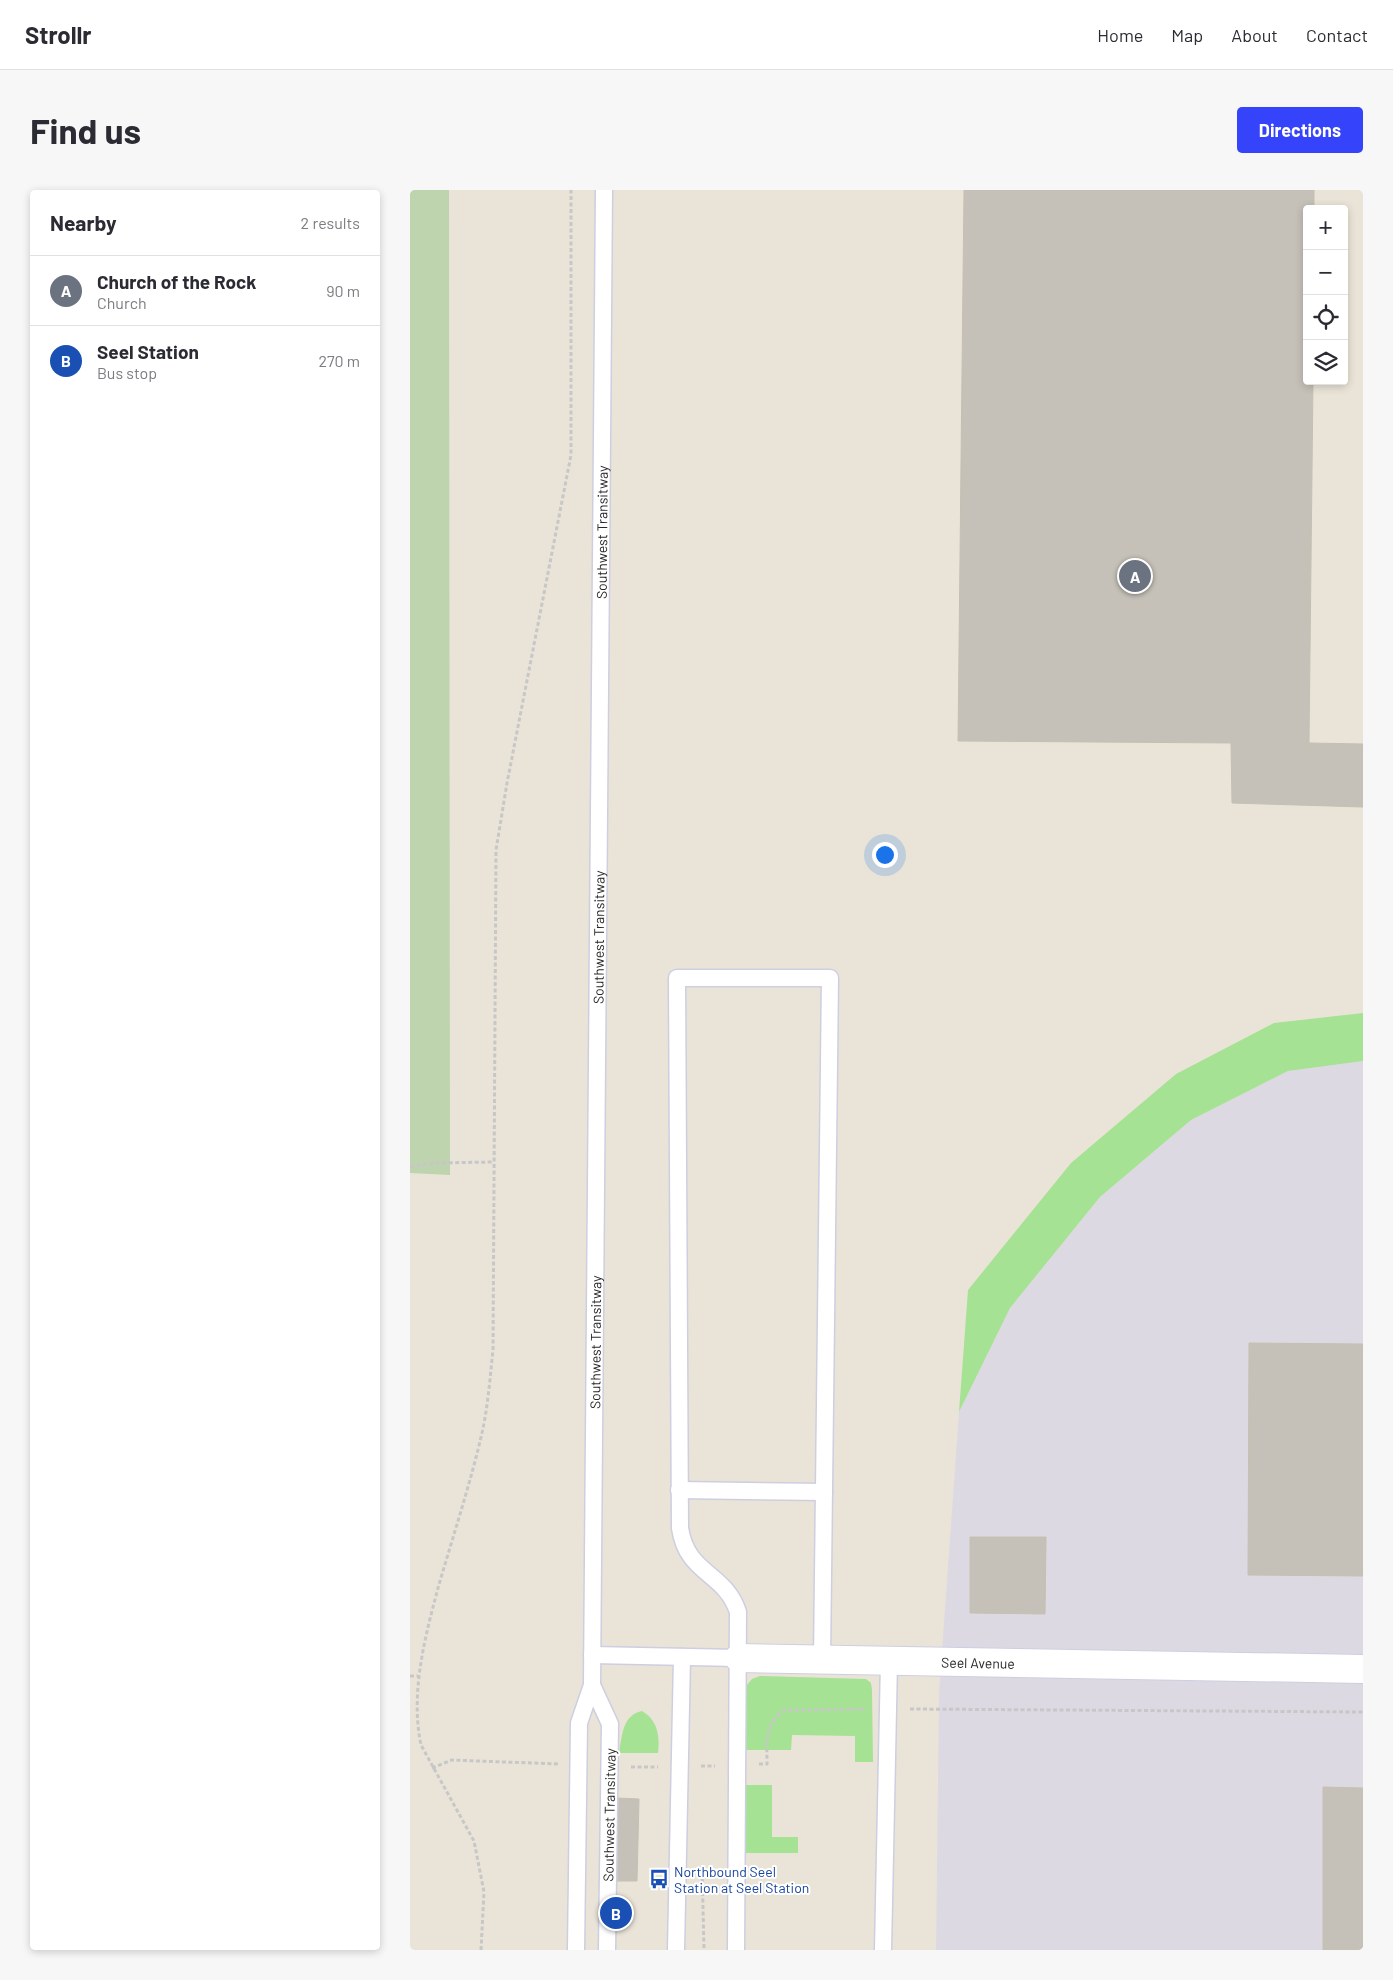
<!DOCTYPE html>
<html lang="en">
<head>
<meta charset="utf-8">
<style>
  :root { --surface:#fff; --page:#f7f7f7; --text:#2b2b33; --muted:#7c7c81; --line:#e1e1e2; --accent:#3543fb }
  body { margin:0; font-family:Barlow,sans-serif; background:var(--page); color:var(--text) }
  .controls { position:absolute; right:15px; top:15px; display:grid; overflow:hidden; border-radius:5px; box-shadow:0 2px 8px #0003 }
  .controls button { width:45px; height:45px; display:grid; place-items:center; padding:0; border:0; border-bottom:1px solid var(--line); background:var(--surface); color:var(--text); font:25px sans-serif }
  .you { position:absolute; left:474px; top:664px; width:18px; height:18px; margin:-12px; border:4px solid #fff; border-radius:50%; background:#1a73e8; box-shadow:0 0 0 8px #1a73e833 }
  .badge { display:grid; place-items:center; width:32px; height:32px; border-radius:50%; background:var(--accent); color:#fff; font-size:16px; font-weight:700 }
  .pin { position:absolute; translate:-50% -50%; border:2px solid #fff; box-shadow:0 1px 5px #0006 }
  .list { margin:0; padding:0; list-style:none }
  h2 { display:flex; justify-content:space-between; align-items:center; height:65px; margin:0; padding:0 20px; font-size:21px }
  h2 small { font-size:16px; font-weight:400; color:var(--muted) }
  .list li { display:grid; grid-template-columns:32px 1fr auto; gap:15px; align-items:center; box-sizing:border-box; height:70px; padding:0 20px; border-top:1px solid var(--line) }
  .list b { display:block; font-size:19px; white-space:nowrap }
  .list p { margin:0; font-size:16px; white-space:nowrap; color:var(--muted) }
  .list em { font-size:16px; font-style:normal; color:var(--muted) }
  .icon { flex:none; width:28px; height:28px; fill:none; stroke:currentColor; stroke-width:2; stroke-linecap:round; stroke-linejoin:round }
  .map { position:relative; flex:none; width:953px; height:1760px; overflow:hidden; border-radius:5px }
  header { display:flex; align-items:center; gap:30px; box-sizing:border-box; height:70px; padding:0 25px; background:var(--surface); border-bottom:1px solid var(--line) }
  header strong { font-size:24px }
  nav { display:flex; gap:28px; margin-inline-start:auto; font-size:18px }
  .intro { display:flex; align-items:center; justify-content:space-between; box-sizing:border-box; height:120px; padding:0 30px }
  h1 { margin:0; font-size:35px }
  .button { padding:12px 22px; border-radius:5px; background:var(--accent); color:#fff; font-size:18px; font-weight:700 }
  main { display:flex; gap:30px; padding:0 30px }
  aside { flex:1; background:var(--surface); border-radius:5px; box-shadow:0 2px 8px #0003 }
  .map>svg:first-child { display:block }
  .industrial { fill:#ddd9e2 }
  .green { fill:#a5e293 }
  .cemetery { fill:#bdd4af }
  .building { fill:#c5c1b8; stroke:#c5c0b2 }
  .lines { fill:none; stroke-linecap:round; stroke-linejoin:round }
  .service-casing { stroke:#cdcfe1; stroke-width:19 }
  .minor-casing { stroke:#cdcfe1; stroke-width:30 }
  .path { stroke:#c7c7c7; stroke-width:3; stroke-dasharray:4 2.5; stroke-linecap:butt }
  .service { stroke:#fff; stroke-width:16 }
  .minor { stroke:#fff; stroke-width:28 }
  .labels { text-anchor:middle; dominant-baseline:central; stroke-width:4; stroke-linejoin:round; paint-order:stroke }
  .street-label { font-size:14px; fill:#272727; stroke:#fff }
  .transit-label { font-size:14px; fill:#164399; stroke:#fff; text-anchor:start }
</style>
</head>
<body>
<header>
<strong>Strollr</strong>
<nav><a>Home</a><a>Map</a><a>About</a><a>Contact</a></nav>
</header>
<div class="intro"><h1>Find us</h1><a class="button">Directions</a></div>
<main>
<aside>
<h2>Nearby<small>2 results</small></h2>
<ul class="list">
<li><span class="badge" style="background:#6b7280">A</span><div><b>Church of the Rock</b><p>Church</p></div><em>90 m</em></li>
<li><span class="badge" style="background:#1a4fb4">B</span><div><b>Seel Station</b><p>Bus stop</p></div><em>270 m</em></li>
</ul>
</aside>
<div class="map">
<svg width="953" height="1760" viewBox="0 0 953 1760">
  <rect width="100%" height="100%" fill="#eae4d8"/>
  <!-- industrial -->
  <path class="industrial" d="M953 871V1760H526L529 1503 549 1222 600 1118 690 1007 781 930 878 881Z"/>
  <!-- green -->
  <path class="green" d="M953 823V871L878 881 781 930 690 1007 600 1118 549 1222 558 1100 661 973 766 884 864 833Z
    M350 1486 456 1489 461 1493 462 1500 463 1572H445V1546L382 1545 381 1560H335L336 1496 342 1489Z
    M232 1521C248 1530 250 1547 248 1563H209C212 1547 212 1525 232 1521Z
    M335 1595H362V1647H388V1663H335Z"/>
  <!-- cemetery -->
  <path class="cemetery" d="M0 0H39L40 985 0 983Z"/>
  <!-- building -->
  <path class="building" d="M554 0H904V19H897V191H903L899 553 953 554V617L822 613 821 553 548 551Z
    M839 1153 953 1154V1386L838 1385Z
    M560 1347H636L635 1424 560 1423Z
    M913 1597 953 1598V1760H913Z
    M207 1608 229 1609 227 1691H205Z"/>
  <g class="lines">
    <defs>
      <g id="service">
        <path d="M269 1300 414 1302"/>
        <path d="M182 1465 329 1468"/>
        <path d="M182 1495 200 1534 197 1760"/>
        <path id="s1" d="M166 1760 169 1533 182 1495 194 0"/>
        <path d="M266 1760 272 1467"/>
        <path d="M326 1760 328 1422C315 1382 277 1385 270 1338L267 788H420L412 1470"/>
        <path d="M473 1760 479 1471"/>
      </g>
      <g id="minor">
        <path id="s2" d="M329 1468 953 1479"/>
      </g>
    </defs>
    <!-- service casing -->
    <use href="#service" class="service-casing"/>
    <!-- minor casing -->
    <use href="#minor" class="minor-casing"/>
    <!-- path -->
    <path class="path" d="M0 977 25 973 83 972
      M0 1486H8
      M500 1519 953 1522
      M349 1574H357C357 1551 354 1532 376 1520L457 1519
      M291 1576H305
      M221 1577H248
      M22 1578 42 1570 148 1574
      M292 1676 294 1760
      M71 1760 74 1702 64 1651 11 1555C0 1503 15 1447 28 1398 43 1346 60 1295 72 1243 78 1216 80 1188 83 1160L86 660 97 593 161 265V0"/>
    <!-- service -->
    <use href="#service" class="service"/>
    <!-- minor -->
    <use href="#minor" class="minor"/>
  </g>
  <!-- icons -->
  <defs>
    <symbol id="bus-bare" viewBox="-9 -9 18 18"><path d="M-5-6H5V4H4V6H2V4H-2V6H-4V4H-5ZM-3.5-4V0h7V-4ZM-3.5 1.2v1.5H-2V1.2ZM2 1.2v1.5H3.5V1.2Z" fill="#1a4fb4" stroke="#fff" stroke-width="2.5" paint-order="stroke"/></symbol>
  </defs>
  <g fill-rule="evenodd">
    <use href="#bus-bare" x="235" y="1675" width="28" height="28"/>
  </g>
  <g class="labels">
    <!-- street labels -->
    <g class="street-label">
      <text stroke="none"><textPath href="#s1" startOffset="1420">Southwest Transitway</textPath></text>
      <text stroke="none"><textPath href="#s1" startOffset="1015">Southwest Transitway</textPath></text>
      <text stroke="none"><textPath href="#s1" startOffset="610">Southwest Transitway</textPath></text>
      <text stroke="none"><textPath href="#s2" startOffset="239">Seel Avenue</textPath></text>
      <text transform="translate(199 1625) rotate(-89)">Southwest Transitway</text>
    </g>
    <!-- transit labels -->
    <g class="transit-label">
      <text x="264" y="1681">Northbound Seel<tspan x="264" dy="16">Station at Seel Station</tspan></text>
    </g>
  </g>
</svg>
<div class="controls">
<button>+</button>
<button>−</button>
<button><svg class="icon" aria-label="locate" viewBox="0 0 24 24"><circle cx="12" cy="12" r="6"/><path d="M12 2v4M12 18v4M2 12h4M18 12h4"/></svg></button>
<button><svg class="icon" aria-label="layers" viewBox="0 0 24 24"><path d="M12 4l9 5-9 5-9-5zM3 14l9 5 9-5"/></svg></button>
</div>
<div class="you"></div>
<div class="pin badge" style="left:725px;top:386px;background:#6b7280">A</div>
<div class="pin badge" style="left:206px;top:1723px;background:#1a4fb4">B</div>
</div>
</main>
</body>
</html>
